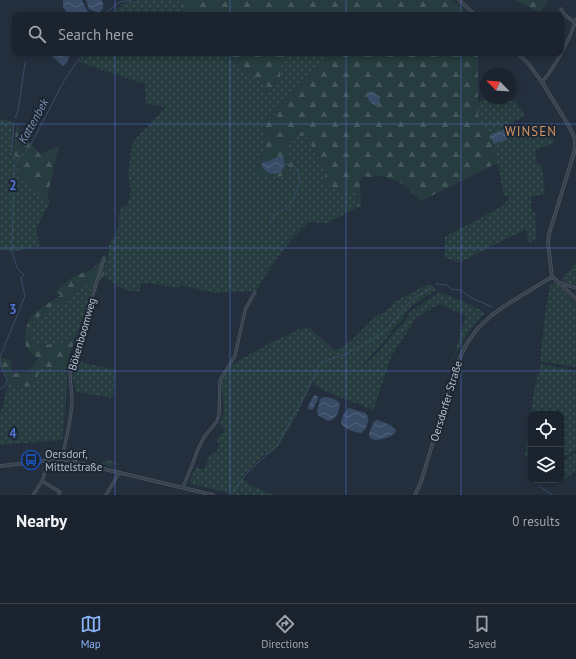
<!DOCTYPE html>
<html lang="en">
<head>
<meta charset="utf-8">
<style>
  :root { --surface:#1b232e; --page:#242b36; --text:#f1f3f6; --muted:#a0a4aa; --line:#39404a; --accent:#8ab4f8 }
  body { margin:0; font-family:"PT Sans",sans-serif; background:var(--page); color:var(--text) }
  .controls { position:absolute; right:12px; bottom:12px; display:grid; overflow:hidden; border-radius:8px; box-shadow:0 2px 6px #0003 }
  .controls button { width:36px; height:36px; display:grid; place-items:center; padding:0; border:0; border-bottom:1px solid var(--line); background:var(--surface); color:var(--text); font:20px sans-serif }
  .compass { position:absolute; left:480px; top:68px; width:36px; height:36px; border-radius:50%; background:var(--surface); box-shadow:0 2px 6px #0003; rotate:295deg }
  .list { margin:0; padding:0; list-style:none }
  h2 { display:flex; justify-content:space-between; align-items:center; height:52px; margin:0; padding:0 16px; font-size:17px }
  h2 small { font-size:13px; font-weight:400; color:var(--muted) }
  .icon { flex:none; width:22px; height:22px; fill:none; stroke:currentColor; stroke-width:2; stroke-linecap:round; stroke-linejoin:round }
  .map { position:relative; flex:none; width:576px; height:495px; overflow:hidden }
  .search { position:absolute; background:var(--surface); box-shadow:0 2px 6px #0003; left:12px; right:12px; top:12px; height:44px; display:flex; align-items:center; gap:10px; box-sizing:border-box; padding:0 14px; border-radius:8px; color:var(--muted); font-size:15px }
  .sheet { height:108px; background:var(--surface) }
  nav { display:flex; justify-content:space-around; align-items:center; box-sizing:border-box; height:56px; border-top:1px solid var(--line); background:var(--surface); font-size:11px; color:var(--muted) }
  nav a { display:grid; justify-items:center; gap:2px }
  nav .on { color:var(--accent) }
  .map>svg:first-child { display:block }
  .grass { fill:url(#grass-dots) }
  .forest { fill:url(#forest-firs) }
  .water { fill:url(#water-waves) }
  .lines { fill:none; stroke-linecap:round; stroke-linejoin:round }
  .stream { stroke:#394c67; stroke-width:1 }
  .minor-casing { stroke:#565f6c; stroke-width:3 }
  .tertiary-casing { stroke:#565f6c; stroke-width:3.5 }
  .minor { stroke:#38414e; stroke-width:2 }
  .tertiary { stroke:#38414e; stroke-width:2.5 }
  .grid { fill:none; stroke:#5274d3; stroke-width:1; stroke-opacity:0.55 }
  .labels { text-anchor:middle; dominant-baseline:central; stroke-width:4; stroke-linejoin:round; paint-order:stroke }
  .street-label { font-size:11px; fill:#b4bcc9; stroke:#1d2633 }
  .poi-label { font-size:11px; fill:#b4bcc9; stroke:#1d2633; text-anchor:start }
  .water-label { font-size:12px; font-style:italic; fill:#7c92b1; stroke:#1d2633 }
  .quarter-label { font-size:13px; letter-spacing:1px; fill:#d59563; stroke:#1d2633 }
  .grid-label { font-size:13px; text-anchor:middle; font-weight:bold; fill:#5274d3; stroke:#1d2633; stroke-width:4; stroke-linejoin:round; paint-order:stroke }
</style>
</head>
<body>
<div class="map">
<svg width="576" height="495" viewBox="0 0 576 495">
  <defs>
    <pattern id="grass-dots" width="8" height="8" patternUnits="userSpaceOnUse"><rect width="8" height="8" fill="#263c3f"/><path d="M2 2h.1M6 6h.1" fill="none" stroke="#435659" stroke-width="1.8" stroke-linecap="round"/></pattern>
    <pattern id="forest-firs" width="22" height="20" patternUnits="userSpaceOnUse"><rect width="22" height="20" fill="#263c3f"/><path d="M5 1l3.5 6h-7zM16 11l3.5 6h-7z" fill="#435659"/></pattern>
    <pattern id="water-waves" width="16" height="10" patternUnits="userSpaceOnUse"><rect width="16" height="10" fill="#394c67"/><path d="M0 5q4-4 8 0t8 0" fill="none" stroke="#53647b"/></pattern>
  </defs>
  <rect width="100%" height="100%" fill="#242f3e"/>
  <!-- grass -->
  <path class="grass" d="M137 0H182L183 2 181 15H110L111 13 127 2Z
    M85 53H223L267 87 280 77 282 60 286 53H331V54L275 113 262 125 266 141 262 157 254 169 287 155V145L295 137 306 134 320 161 326 165 356 188 358 207 328 223 309 222C287 242 271 266 256 291L215 293 181 285 180 288 149 283H142L139 292C123 291 116 285 103 275L108 260 109 245 118 229 119 214 121 208 127 206 131 191 128 174 130 162 131 147 134 141 141 133 166 107 146 104 145 84 79 62Z
    M486 98H499L502 103 515 100 525 116 511 123 518 138 538 128 545 136 551 134 554 143 535 150 537 164H541L543 175 545 194 531 197 532 212 535 211 536 238 529 243 526 229 459 263 445 257V237L501 207 510 198 504 195 494 148 477 115 478 103Z
    M0 119 13 122V154L17 158 19 173 49 204 37 227V235L40 246 16 251 0 250Z
    M576 262V286L561 280Z
    M96 280 77 335 68 342 34 346 32 326 35 319 63 302 92 281Z
    M555 282 576 304V367L540 361 545 313 550 284Z
    M428 284 436 290 412 306 406 312 402 320 391 331 389 336 371 355 364 365 376 355 397 329 404 323 410 312 440 292 477 308 485 313 473 326 459 347 452 361 466 316 439 304 416 318 392 355 373 410 325 391 313 384V380L298 413 279 445 271 453 262 456 242 477 248 484 273 495H237L192 484 189 482 196 467 204 470 209 457 217 451 219 443 216 440 225 430 219 424 223 417 224 408 221 380 231 365 270 343 300 329 310 328 335 351 351 341 377 315 385 312 396 301Z
    M76 361 115 370 113 398 76 392 72 376Z
    M541 364 576 371V450L561 458V414H531V459L525 456 535 385Z
    M42 367 67 372 66 401 62 440 0 445V415L8 385 32 387Z
    M576 453V470L565 479 561 476V462Z
    M107 459 120 464 113 465 112 467 101 464Z"/>
  <!-- forest -->
  <path class="forest" d="M182 0H453L470 15H181L183 2Z
    M514 0H548L540 12Z
    M224 53H286L282 60 280 77 268 94 264 91 267 87Z
    M331 53H478V115L494 148 497 163 421 201 403 184 383 176 368 177 364 176 360 181 361 206 358 207 356 188 347 193 324 184 326 165 320 162 306 135 295 137 287 145V155L295 164 285 176C269 177 267 180 254 169L262 157 266 141 262 125 275 113 331 54Z
    M17 123 23 135 40 154 59 146 48 193 49 204 19 173 17 158 13 154Z
    M104 258 108 260 102 280 92 281 63 302 35 319 32 326 34 346 68 342 77 335 69 355 67 372 42 367 32 387 8 385 7 380 1 367 0 357 11 360 12 373H27L38 358C25 350 23 344 26 329 28 323 30 318 35 313 42 306 52 301 61 295L55 292 61 286 73 277 79 274 91 270Z"/>
  <!-- water -->
  <path class="water" d="M63 0H82L86 9 90 15H69L63 7Z
    M86 0H101L103 2V9L98 13 89 9Z
    M48 53H70L68 61 63 66Z
    M371 91 380 97C380 101 379 104 375 105 368 102 365 97 371 91Z
    M505 129C509 130 510 133 509 138L508 139 494 144 490 136V135Z
    M282 155C286 162 286 171 277 173 274 174 270 174 267 172 265 171 263 167 261 165L264 161 266 162Z
    M315 395 317 396 318 399 313 409 309 410 308 406 313 397Z
    M324 397C328 397 337 399 339 403 342 408 335 421 329 421 328 421 324 419 323 418 319 416 318 416 317 412L320 399Z
    M349 408 365 413 367 415C370 421 366 430 361 433 355 432 342 429 341 422 341 420 343 417 343 415 345 412 346 410 349 408Z
    M376 420H378L390 425 394 428 396 430 395 433C391 437 371 445 369 435 369 434 370 430 371 429 372 425 373 423 376 420Z"/>
  <g class="lines">
    <!-- stream -->
    <path class="stream" d="M106 15 108 11 120 2 132 0
      M15 118 18 111 25 63
      M12 151 14 122
      M270 224C275 208 281 214 289 206 292 203 294 198 295 194 301 183 303 172 291 164L285 165
      M436 284H438L447 285 451 289 460 290 470 297 492 307
      M0 357 25 296 21 278 24 275 17 268 12 252 14 164 29 148 65 79 83 53
      M0 358 1 367 7 380 6 385 0 389
      M539 486 553 495
      M233 494 239 483 248 472 278 444 300 404 321 363 348 353 370 341 386 330 408 304 417 296 433 287"/>
    <defs>
      <path id="minor" d="M561 9 565 15 575 23
        M542 82C554 69 572 36 576 19
        M558 282 576 288
        M62 459C65 442 72 418 72 400 72 391 70 381 70 372L104 258
        M42 481 60 492 59 495
        M183 487 193 463 198 449 204 437 217 421 219 415 220 380 235 356 244 315 246 308 255 292
        M33 495C41 483 47 475 46 460
        M106 495 119 473"/>
      <path id="tertiary" d="M459 0 475 15
        M517 53 528 63 542 82 570 128 575 139V145L574 153 549 234 548 243 552 277 555 279 576 299
        M0 466 62 459 213 495
        M415 495 421 482 456 366 467 343 478 328 492 315 503 307 542 283 552 277"/>
    </defs>
    <!-- minor casing -->
    <use href="#minor" class="minor-casing"/>
    <!-- tertiary casing -->
    <use href="#tertiary" class="tertiary-casing"/>
    <!-- minor -->
    <use href="#minor" class="minor"/>
    <!-- tertiary -->
    <use href="#tertiary" class="tertiary"/>
  </g>
  <!-- grid -->
  <path class="grid" d="M115 0V15M230 0V15M346 0V15M461 0V15M115 53V495M230 53V495M346 53V495M461 53V495M0 124H576M0 248H576M0 371H576"/>
  <!-- icons -->
  <defs>
    <symbol id="bus-ring" viewBox="-11 -11 22 22"><circle r="9.5" fill="#1d2633" stroke="#1a4fb4" stroke-width="1.5"/><path d="M-5-6H5V4H4V6H2V4H-2V6H-4V4H-5ZM-3.5-4V0h7V-4ZM-3.5 1.2v1.5H-2V1.2ZM2 1.2v1.5H3.5V1.2Z" fill="#1a4fb4"/></symbol>
  </defs>
  <g fill-rule="evenodd">
    <use href="#bus-ring" x="20" y="449" width="22" height="22"/>
  </g>
  <g class="labels">
    <!-- street labels -->
    <g class="street-label">
      <text transform="translate(82 334) rotate(-74)">Bökenboomweg</text>
      <text transform="translate(446 401) rotate(-73)">Oersdorfer Straße</text>
    </g>
    <!-- poi labels -->
    <g class="poi-label">
      <text x="45" y="454">Oersdorf,<tspan x="45" dy="13">Mittelstraße</tspan></text>
    </g>
    <!-- water labels -->
    <g class="water-label">
      <text transform="translate(33 121) rotate(-61)">Kattenbek</text>
    </g>
    <!-- quarter labels -->
    <g class="quarter-label">
      <text x="531" y="131">WINSEN</text>
    </g>
  </g>
  <g class="grid-label">
    <text x="13" y="190">2</text>
    <text x="13" y="314">3</text>
    <text x="13" y="438">4</text>
  </g>
</svg>
<div class="controls">
<button><svg class="icon" aria-label="locate" viewBox="0 0 24 24"><circle cx="12" cy="12" r="6"/><path d="M12 2v4M12 18v4M2 12h4M18 12h4"/></svg></button>
<button><svg class="icon" aria-label="layers" viewBox="0 0 24 24"><path d="M12 4l9 5-9 5-9-5zM3 14l9 5 9-5"/></svg></button>
</div>
<svg class="compass" viewBox="-18 -18 36 36"><path d="M0-13l5 13h-10z" fill="#e53935"/><path d="M0 13l5-13h-10z" fill="#a0a4aa"/></svg>
<div class="search"><svg class="icon" aria-label="search" viewBox="0 0 24 24"><circle cx="10" cy="10" r="6"/><path d="M15 15l6 6"/></svg>Search here</div>
</div>
<section class="sheet">
<h2>Nearby<small>0 results</small></h2>
<ul class="list">
</ul>
</section>
<nav>
<a class="on"><svg class="icon" aria-label="map" viewBox="0 0 24 24"><path d="M3 6l6-2 6 2 6-2v14l-6 2-6-2-6 2zM9 4v14M15 6v14"/></svg>Map</a>
<a><svg class="icon" aria-label="directions" viewBox="0 0 24 24"><path d="M12 3l9 9-9 9-9-9zM9 14v-3h6M13 9l2 2-2 2"/></svg>Directions</a>
<a><svg class="icon" aria-label="saved" viewBox="0 0 24 24"><path d="M7 4h10v16l-5-4-5 4z"/></svg>Saved</a>
</nav>
</body>
</html>
